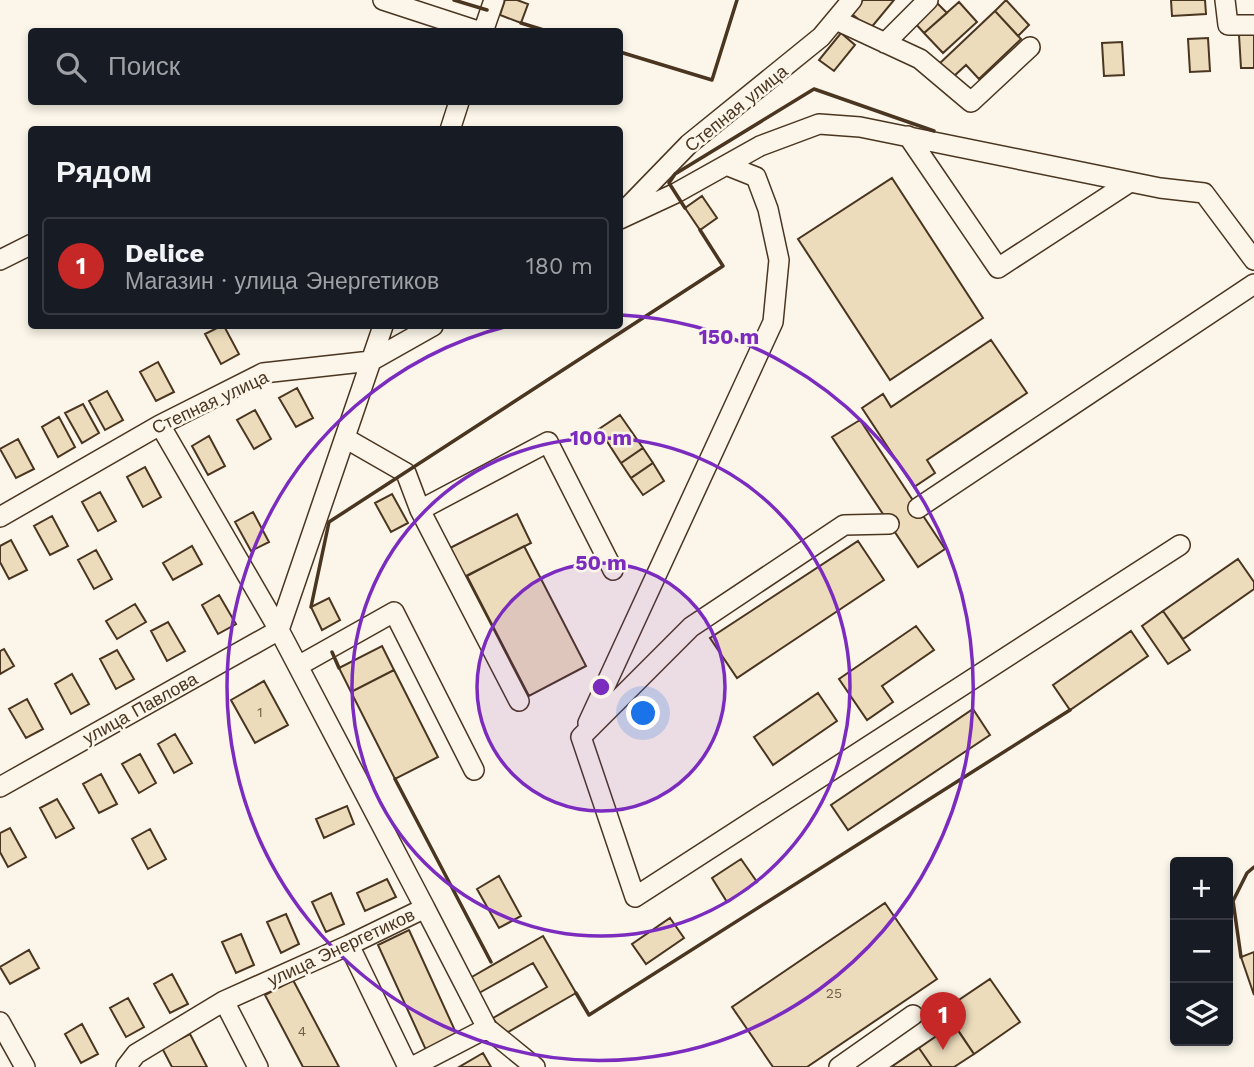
<!DOCTYPE html>
<html lang="ru">
<head>
<meta charset="utf-8">
<style>
  :root { --surface:#171b24; --page:#242831; --text:#f1f3f6; --muted:#9ea1a6; --line:#363941; --accent:#c62828 }
  body { margin:0; font-family:"Work Sans",sans-serif; background:var(--page); color:var(--text) }
  .controls { position:absolute; right:21px; bottom:21px; display:grid; overflow:hidden; border-radius:7px; box-shadow:0 4px 10px #0003 }
  .controls button { width:63px; height:63px; display:grid; place-items:center; padding:0; border:0; border-bottom:2px solid var(--line); background:var(--surface); color:var(--text); font:35px sans-serif }
  .you { position:absolute; left:644px; top:714px; width:24px; height:24px; margin:-18px; border:5px solid #fff; border-radius:50%; background:#1a73e8; box-shadow:0 0 0 10px #1a73e833 }
  .badge { display:grid; place-items:center; width:46px; height:46px; border-radius:50%; background:var(--accent); color:#fff; font-size:23px; font-weight:700 }
  .pin { position:absolute; translate:-50% -58px; filter:drop-shadow(0 2px 4px #0008) }
  .pin::after { content:''; position:absolute; top:37px; width:24px; height:21px; background:inherit; clip-path:polygon(0 0,100% 0,50% 100%) }
  .list { margin:0; padding:0; list-style:none }
  h2 { display:flex; justify-content:space-between; align-items:center; height:91px; margin:0; padding:0 28px; font-size:30px }
  h2 small { font-size:23px; font-weight:400; color:var(--muted) }
  .list li { display:grid; grid-template-columns:46px 1fr auto; gap:21px; align-items:center; box-sizing:border-box; height:98px; margin:0 14px 14px; padding:0 14px; border:2px solid var(--line); border-radius:7px }
  .list b { display:block; font-size:26px; white-space:nowrap }
  .list p { margin:0; font-size:23px; white-space:nowrap; color:var(--muted) }
  .list em { font-size:23px; font-style:normal; color:var(--muted) }
  .icon { flex:none; width:38px; height:38px; fill:none; stroke:currentColor; stroke-width:2; stroke-linecap:round; stroke-linejoin:round }
  .map { position:relative; flex:none; width:1254px; height:1067px; overflow:hidden }
  .search { position:absolute; background:var(--surface); box-shadow:0 4px 10px #0003; left:28px; top:28px; width:595px; height:77px; display:flex; align-items:center; gap:18px; box-sizing:border-box; padding:0 24px; border-radius:7px; color:var(--muted); font-size:26px }
  .panel { position:absolute; background:var(--surface); box-shadow:0 4px 10px #0003; left:28px; top:126px; width:595px; height:203px; border-radius:7px }
  .map>svg:first-child { display:block }
  .building { fill:#ecdcbc; stroke:#4a3520; stroke-width:2 }
  .lines { fill:none; stroke-linecap:round; stroke-linejoin:round }
  .minor-casing { stroke:#4a3520; stroke-width:22 }
  .minor { stroke:#fbf6e9; stroke-width:19 }
  .wall { stroke:#4a3520; stroke-width:3.5 }
  .ring { fill:none; stroke:#7b2cbf; stroke-width:3.5 }
  .labels { text-anchor:middle; dominant-baseline:central; stroke-width:5; stroke-linejoin:round; paint-order:stroke }
  .number-label { font-size:14px; fill:#725f47 }
  .street-label { font-size:18px; fill:#4a3520; stroke:#fbf6e9 }
  .centre { fill:#7b2cbf; stroke:#fbf6e9; stroke-width:3.5 }
  .ring-label { font-size:21px; text-anchor:middle; font-weight:bold; fill:#7b2cbf; stroke:#fbf6e9; stroke-width:5; stroke-linejoin:round; paint-order:stroke }
</style>
</head>
<body>
<div class="map">
<svg width="1254" height="1067" viewBox="0 0 1254 1067">
  <rect width="100%" height="100%" fill="#fbf6e9"/>
  <!-- building -->
  <path class="building" d="M505 0H517L528 4 521 23 500 15Z
    M863 0H894L870 29 852 14Z
    M1006 0 1029 25 1018 36 995 11Z
    M1171 0H1205L1206 14 1172 16Z
    M936 2 947 13 924 33 914 22Z
    M959 2 977 22 943 53 924 33Z
    M995 11 1021 39 979 79 966 65 953 77 940 63Z
    M841 33 855 45 834 71 819 60Z
    M1254 34V68H1241L1239 35Z
    M1208 38 1210 71 1190 72 1188 39Z
    M1122 42 1124 75 1104 76 1102 43Z
    M892 178 983 318 890 380 798 239Z
    M702 196 717 218 700 230 685 208Z
    M221 326H224L239 354 221 364 205 334Z
    M991 340 1027 393 927 460 935 473 914 487 862 408 883 394 891 407Z
    M158 362 174 392 156 401 140 372Z
    M297 388 313 418 296 427 279 398Z
    M107 391 123 420 105 430 89 401Z
    M83 404 99 433 82 443 65 413Z
    M255 410 271 439 254 449 237 420Z
    M620 415 643 448 621 463 599 429Z
    M59 417 75 447 58 457 42 427Z
    M860 420 945 549 918 567 832 437Z
    M209 436 225 466 208 475 192 446Z
    M18 439 34 469 16 478 0 449Z
    M643 448 653 463 631 478 621 463Z
    M653 463 664 481 643 495 631 478Z
    M145 467 161 497 143 507 127 477Z
    M100 492 116 521 98 531 82 502Z
    M392 494 408 523 391 532 375 503Z
    M253 512 269 542 251 551 235 522Z
    M517 514 531 543 462 578 448 549Z
    M52 516 68 546 50 555 34 526Z
    M11 540 27 570 9 579 0 562V546Z
    M858 541 884 580 737 678 710 638Z
    M192 546 202 564 173 580 163 563Z
    M524 546 586 666 529 696 467 576Z
    M96 550 112 579 94 589 78 560Z
    M1238 559 1254 582V589L1183 639 1163 611Z
    M219 595 236 624 218 634 202 605Z
    M329 598 340 620 322 630 311 607Z
    M135 604 146 622 117 639 106 621Z
    M1163 611 1190 650 1168 664 1142 626Z
    M168 622 185 651 167 661 151 631Z
    M916 626 934 650 882 686 893 702 867 720 839 679Z
    M1131 631 1148 656 1070 710 1053 685Z
    M382 646 394 670 351 692 339 668Z
    M4 649 14 666 0 674V651Z
    M117 650 134 679 116 689 100 659Z
    M394 670 438 757 395 779 351 692Z
    M72 674 89 704 71 714 55 684Z
    M264 681 288 725 255 743 231 700Z
    M818 693 837 721 773 765 754 737Z
    M27 699 43 729 26 738 9 709Z
    M973 709 990 735 848 830 831 805Z
    M175 734 192 763 174 773 158 744Z
    M140 754 156 783 139 793 122 764Z
    M101 774 117 804 99 813 83 784Z
    M57 799 74 828 56 838 40 808Z
    M347 806 354 824 324 838 316 819Z
    M10 828 26 857 8 867 0 852V833Z
    M150 829 166 859 148 869 132 839Z
    M741 859 757 882 727 902 712 878Z
    M499 876 521 916 499 928 477 889Z
    M387 879 396 897 365 911 357 893Z
    M331 893 344 924 326 932 312 902Z
    M885 903 937 979 807 1067H773L732 1007Z
    M286 914 299 944 281 953 267 922Z
    M670 918 684 938 646 964 632 944Z
    M409 930 457 1035 426 1050 378 945Z
    M241 934 254 965 236 973 222 942Z
    M543 936 576 993 503 1035 493 1018 547 987 533 963 479 993 470 978Z
    M29 950 39 968 10 984 0 967Z
    M1254 952V995L1241 957Z
    M172 974 188 1004 170 1013 154 984Z
    M990 979 1020 1022 974 1054 944 1010Z
    M293 980 339 1067H303L265 995Z
    M128 998 144 1027 126 1037 110 1008Z
    M82 1024 98 1054 81 1063 65 1034Z
    M954 1024 974 1054 954 1067H932L919 1048Z
    M190 1034 207 1067H172L162 1048Z
    M919 1048 932 1067H891Z
    M483 1053 491 1067H459Z"/>
  <g class="lines">
    <defs>
      <path id="minor" d="M383 0 481 32
        M1225 0 1228 25H1254
        M836 20 920 59 971 102 1030 47
        M483 32 494 0
        M885 43 928 0
        M450 130 459 102
        M908 136 998 268 1130 182
        M623 212 689 144 821 37 852 0
        M620 219 676 193 760 146 819 124 860 127 1160 188 1204 193 1254 260
        M0 260 32 244
        M160 425 279 630 425 908
        M345 438 406 473 420 510 519 701
        M918 508 1254 284
        M420 510 548 442 613 570
        M0 517 160 425 263 373 371 361 433 326
        M889 524 844 525 691 627 581 737 635 897 1180 545
        M298 666 394 612 474 770
        M588 723 773 322 779 260 768 209 756 177 726 165
        M0 787 279 630 383 326
        M349 945 408 1067
        M224 1001 258 1067
        M0 1022 25 1067
        M126 1067 136 1054 224 1001 349 945 425 908 487 1028 535 1067
        M412 1067 487 1028
        M839 1067 913 1015"/>
    </defs>
    <!-- minor casing -->
    <use href="#minor" class="minor-casing"/>
    <!-- minor -->
    <use href="#minor" class="minor"/>
    <!-- wall -->
    <path class="wall" d="M454 0 487 10
      M521 23 550 32
      M620 52 712 80 737 0
      M685 208 669 183 675 174 814 89 934 131
      M311 607 329 522 723 266 700 230
      M332 652 339 668
      M395 779 491 962
      M1241 957 1233 901 1247 873 1254 867
      M576 993 589 1015 1070 710"/>
  </g>
  <!-- distance rings -->
  <circle cx="601" cy="687" r="124" fill="#7b2cbf" fill-opacity=".12"/>
  <g class="ring">
    <circle cx="601" cy="687" r="124"/>
    <circle cx="601" cy="687" r="249"/>
    <path d="M621 315A373 373 0 1 1 508 326"/>
  </g>
  <g class="labels">
    <!-- number labels -->
    <g class="number-label">
      <text x="260" y="712">1</text>
      <text x="834" y="993">25</text>
      <text x="302" y="1031">4</text>
    </g>
    <!-- street labels -->
    <g class="street-label">
      <text transform="translate(736 108) rotate(-39)">Степная улица</text>
      <text transform="translate(210 402) rotate(-25)">Степная улица</text>
      <text transform="translate(140 708) rotate(-29)">улица Павлова</text>
      <text transform="translate(341 947) rotate(-25)">улица Энергетиков</text>
    </g>
  </g>
  <circle cx="601" cy="687" r="10" class="centre"/>
  <g class="ring-label">
    <text x="729" y="344">150 m</text>
    <text x="601" y="445">100 m</text>
    <text x="601" y="570">50 m</text>
  </g>
</svg>
<div class="controls">
<button>+</button>
<button>−</button>
<button><svg class="icon" aria-label="layers" viewBox="0 0 24 24"><path d="M12 4l9 5-9 5-9-5zM3 14l9 5 9-5"/></svg></button>
</div>
<div class="you"></div>
<div class="pin badge" style="left:943px;top:1050px">1</div>
<div class="search"><svg class="icon" aria-label="search" viewBox="0 0 24 24"><circle cx="10" cy="10" r="6"/><path d="M15 15l6 6"/></svg>Поиск</div>
<section class="panel">
<h2>Рядом<small></small></h2>
<ul class="list">
<li><span class="badge">1</span><div><b>Delice</b><p>Магазин · улица Энергетиков</p></div><em>180 m</em></li>
</ul>
</section>
</div>
</body>
</html>
